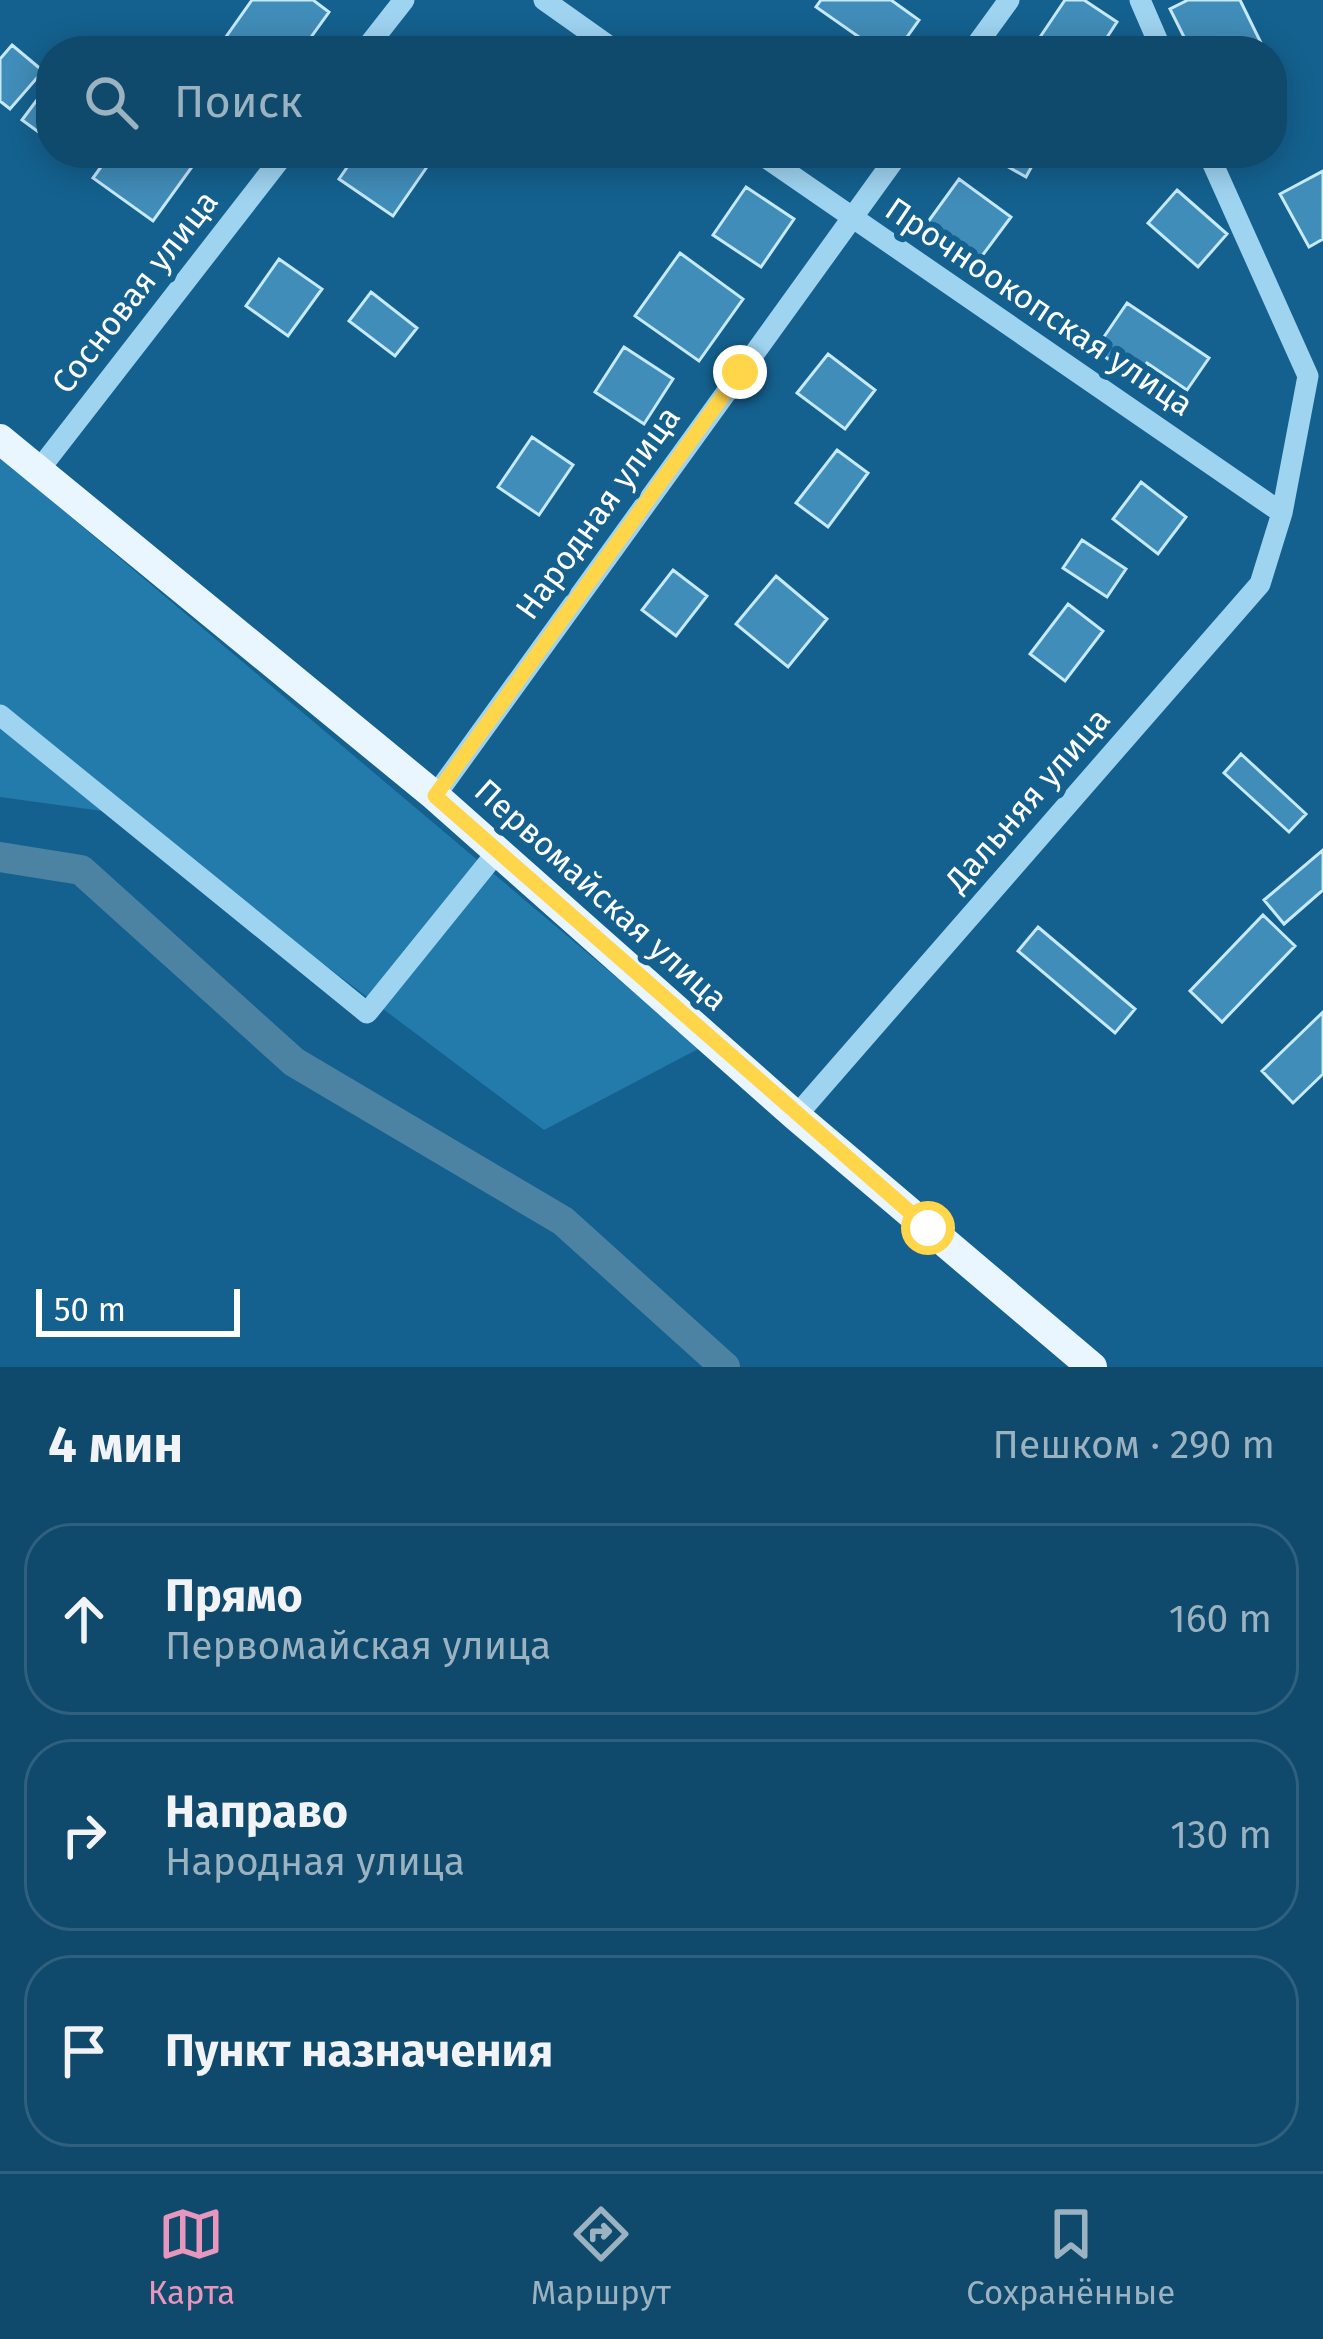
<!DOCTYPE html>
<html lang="ru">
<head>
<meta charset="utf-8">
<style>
  :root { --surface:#0f496b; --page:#185071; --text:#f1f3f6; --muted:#9bb2c1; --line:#2f617e; --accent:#e797bd }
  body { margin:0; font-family:"Fira Sans",sans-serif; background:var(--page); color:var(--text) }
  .scale { position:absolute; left:36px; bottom:30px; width:204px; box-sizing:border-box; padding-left:12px; border:6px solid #fff; border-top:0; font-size:33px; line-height:42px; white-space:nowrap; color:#fff; -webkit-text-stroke:9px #14618f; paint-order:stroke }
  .stop { position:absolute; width:36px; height:36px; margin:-27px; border:9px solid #ffd54a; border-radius:50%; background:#fff }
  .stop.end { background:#ffd54a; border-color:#fff; box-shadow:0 3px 12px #0008 }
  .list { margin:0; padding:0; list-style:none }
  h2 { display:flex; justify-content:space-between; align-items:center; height:156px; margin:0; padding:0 48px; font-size:51px }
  h2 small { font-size:39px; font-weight:400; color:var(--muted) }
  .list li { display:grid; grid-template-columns:78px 1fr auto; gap:36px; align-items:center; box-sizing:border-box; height:192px; margin:0 24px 24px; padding:0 24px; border:3px solid var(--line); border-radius:48px }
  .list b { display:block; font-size:45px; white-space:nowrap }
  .list p { margin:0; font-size:39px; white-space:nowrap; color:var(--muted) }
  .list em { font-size:39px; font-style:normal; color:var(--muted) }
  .icon { flex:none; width:66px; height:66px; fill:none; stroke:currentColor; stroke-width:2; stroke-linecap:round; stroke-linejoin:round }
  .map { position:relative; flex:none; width:1323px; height:1367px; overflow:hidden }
  .search { position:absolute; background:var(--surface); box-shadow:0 6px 30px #0003; left:36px; right:36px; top:36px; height:132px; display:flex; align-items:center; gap:30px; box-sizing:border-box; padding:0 42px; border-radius:48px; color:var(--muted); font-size:45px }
  .sheet { height:804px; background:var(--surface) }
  nav { display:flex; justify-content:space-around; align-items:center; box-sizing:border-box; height:168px; border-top:3px solid var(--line); background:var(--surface); font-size:33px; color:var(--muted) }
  nav a { display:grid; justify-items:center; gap:6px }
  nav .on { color:var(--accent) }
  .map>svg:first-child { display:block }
  .green { fill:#237bac }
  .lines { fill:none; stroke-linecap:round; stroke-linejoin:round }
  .canal { stroke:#4c83a3; stroke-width:30 }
  .building { fill:#418db9; stroke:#c6e9fc; stroke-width:3 }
  .minor { stroke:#9fd4f1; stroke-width:21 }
  .major { stroke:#e9f6ff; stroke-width:30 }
  .route { stroke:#ffd54a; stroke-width:15 }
  .labels { text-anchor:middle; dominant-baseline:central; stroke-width:12; stroke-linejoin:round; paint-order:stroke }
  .street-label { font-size:33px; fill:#fff; stroke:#14618f }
</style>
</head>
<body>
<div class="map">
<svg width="1323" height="1367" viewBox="0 0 1323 1367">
  <rect width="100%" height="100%" fill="#14618f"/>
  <!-- green -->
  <path class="green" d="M0 457 700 1048 544 1130 124 814 0 797Z"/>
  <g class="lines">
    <!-- canal -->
    <path class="canal" d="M0 857 81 870 294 1062 563 1221 725 1367"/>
  </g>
  <!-- building -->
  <path class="building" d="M252 0H313L329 12 301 51H216Z
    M821 0H891L919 20 897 51H879L816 7Z
    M1065 0H1084L1117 22 1098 51 1032 49Z
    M1188 0H1240L1265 51H1191L1170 9Z
    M12 45 43 71 10 109 0 101V59Z
    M51 81V141L22 120Z
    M111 153H202L153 221 93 178Z
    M357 153H413L429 164 393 216 339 179Z
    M984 153H1039L1026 177Z
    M1323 171V239L1309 247 1280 194Z
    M959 179 1011 217 976 264 925 226Z
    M746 187 794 219 761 267 713 235Z
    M1177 190 1227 234 1198 267 1148 223Z
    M680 253 743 299 699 361 635 316Z
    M279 259 322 289 288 336 246 306Z
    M371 292 417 328 395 356 349 321Z
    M1127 303 1209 358 1187 390 1147 363 1136 378 1095 350Z
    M624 347 673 379 644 424 595 392Z
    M828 354 875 390 845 429 797 393Z
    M532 437 573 465 539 515 498 487Z
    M837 450 868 473 828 527 796 503Z
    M1141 482 1186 517 1158 554 1113 519Z
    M1082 540 1126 569 1107 597 1063 568Z
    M673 570 707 596 676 636 642 610Z
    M776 576 827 619 788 667 736 624Z
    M1068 604 1103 631 1065 681 1030 654Z
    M1241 754 1306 814 1289 832 1224 773Z
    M1323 850V890L1284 924 1264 900Z
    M1263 915 1295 946 1222 1022 1190 991Z
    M1038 927 1135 1009 1115 1033 1018 951Z
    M1323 1012V1074L1293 1103 1262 1071Z"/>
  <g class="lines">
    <!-- minor -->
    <path class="minor" d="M544 0 616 51
      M1140 0 1162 51
      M364 51 404 0
      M972 51 1009 0
      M759 153 1282 513
      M38 471 285 153
      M0 715 367 1013 497 852
      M435 796 899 153
      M796 1116 1260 584 1282 513 1308 376 1208 153"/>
    <!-- major -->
    <path class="major" d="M0 439 435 796 796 1116 1092 1367"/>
  </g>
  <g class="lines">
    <!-- route -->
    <path class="route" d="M740 372 435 796 928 1228"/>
  </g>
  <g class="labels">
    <!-- street labels -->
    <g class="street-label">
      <text transform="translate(135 292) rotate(-52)">Сосновая улица</text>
      <text transform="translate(1039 307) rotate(34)">Прочноокопская улица</text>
      <text transform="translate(598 513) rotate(-54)">Народная улица</text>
      <text transform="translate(1028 800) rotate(-49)">Дальняя улица</text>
      <text transform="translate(601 895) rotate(42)">Первомайская улица</text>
    </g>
  </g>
</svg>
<div class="scale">50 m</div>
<div class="stop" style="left:928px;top:1228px"></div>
<div class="stop end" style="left:740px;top:372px"></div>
<div class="search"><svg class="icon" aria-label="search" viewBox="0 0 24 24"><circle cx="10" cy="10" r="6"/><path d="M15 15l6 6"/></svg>Поиск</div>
</div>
<section class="sheet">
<h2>4 мин<small>Пешком · 290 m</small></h2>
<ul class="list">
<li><svg class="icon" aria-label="ahead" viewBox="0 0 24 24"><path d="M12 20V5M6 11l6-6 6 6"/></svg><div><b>Прямо</b><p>Первомайская улица</p></div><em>160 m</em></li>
<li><svg class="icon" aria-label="right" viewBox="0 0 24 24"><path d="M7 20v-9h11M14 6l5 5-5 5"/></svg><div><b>Направо</b><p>Народная улица</p></div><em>130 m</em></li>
<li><svg class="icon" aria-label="arrive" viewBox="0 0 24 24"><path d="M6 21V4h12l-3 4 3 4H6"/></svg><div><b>Пункт назначения</b></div></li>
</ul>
</section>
<nav>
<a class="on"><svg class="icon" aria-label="map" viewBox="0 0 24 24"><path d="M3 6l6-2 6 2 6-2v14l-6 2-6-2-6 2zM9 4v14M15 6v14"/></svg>Карта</a>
<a><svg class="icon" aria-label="directions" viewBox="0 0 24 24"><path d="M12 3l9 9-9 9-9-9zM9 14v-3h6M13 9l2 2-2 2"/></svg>Маршрут</a>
<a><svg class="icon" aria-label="saved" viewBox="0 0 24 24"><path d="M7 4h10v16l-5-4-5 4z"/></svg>Сохранённые</a>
</nav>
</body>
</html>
